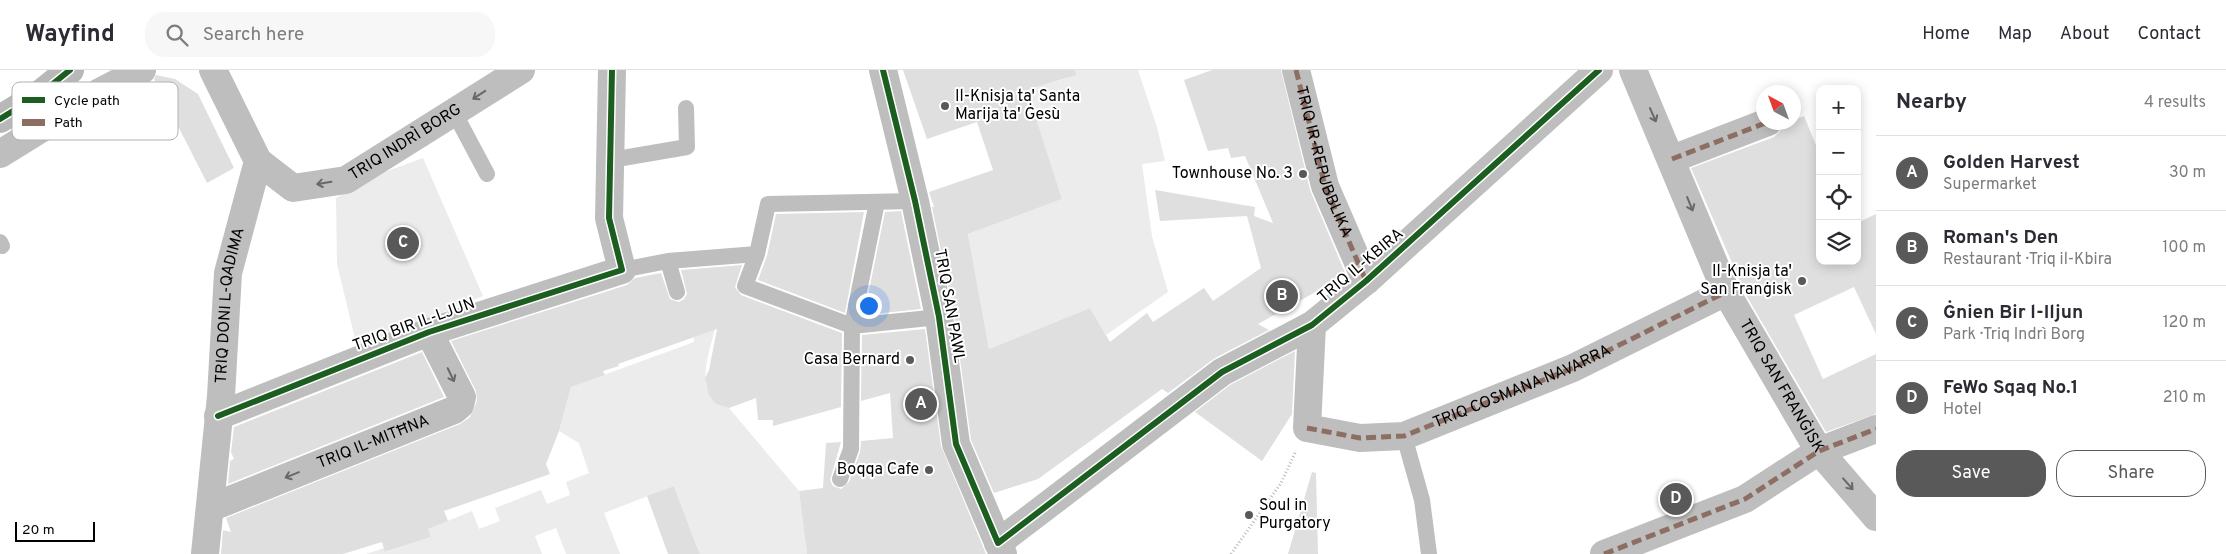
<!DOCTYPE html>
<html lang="en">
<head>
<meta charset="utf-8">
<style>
  :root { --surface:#fff; --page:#f7f7f7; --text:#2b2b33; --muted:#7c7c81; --line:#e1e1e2; --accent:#595959 }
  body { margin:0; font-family:Overpass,sans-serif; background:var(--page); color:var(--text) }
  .controls { position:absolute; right:15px; top:15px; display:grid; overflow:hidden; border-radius:10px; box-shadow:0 2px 12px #0003 }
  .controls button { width:45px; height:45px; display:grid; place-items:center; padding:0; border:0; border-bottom:1px solid var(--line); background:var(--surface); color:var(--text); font:25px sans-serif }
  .compass { position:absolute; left:1756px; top:15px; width:45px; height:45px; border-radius:50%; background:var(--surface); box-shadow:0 2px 12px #0003; rotate:319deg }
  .scale { position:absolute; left:15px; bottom:12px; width:80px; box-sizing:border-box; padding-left:5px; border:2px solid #000; border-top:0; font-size:14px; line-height:18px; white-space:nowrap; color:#000; -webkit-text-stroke:4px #fff; paint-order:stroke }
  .you { position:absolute; left:868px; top:235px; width:18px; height:18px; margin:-12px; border:4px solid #fff; border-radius:50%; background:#1a73e8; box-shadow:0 0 0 8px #1a73e833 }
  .badge { display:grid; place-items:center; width:32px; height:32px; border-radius:50%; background:var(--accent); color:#fff; font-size:16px; font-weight:700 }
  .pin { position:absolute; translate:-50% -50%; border:2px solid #fff; box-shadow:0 1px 5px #0006 }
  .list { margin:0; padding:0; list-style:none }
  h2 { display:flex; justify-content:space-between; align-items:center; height:65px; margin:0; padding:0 20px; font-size:21px }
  h2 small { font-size:16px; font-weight:400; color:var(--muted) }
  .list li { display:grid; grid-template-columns:32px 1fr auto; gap:15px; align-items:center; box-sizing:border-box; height:75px; padding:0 20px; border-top:1px solid var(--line) }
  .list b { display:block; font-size:19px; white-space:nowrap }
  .list p { margin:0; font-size:16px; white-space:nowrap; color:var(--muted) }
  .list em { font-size:16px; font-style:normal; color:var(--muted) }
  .actions { display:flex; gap:10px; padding:15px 20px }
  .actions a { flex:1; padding:11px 0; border:1px solid var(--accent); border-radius:20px; text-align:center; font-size:18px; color:var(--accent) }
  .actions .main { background:var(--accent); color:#fff }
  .icon { flex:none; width:28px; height:28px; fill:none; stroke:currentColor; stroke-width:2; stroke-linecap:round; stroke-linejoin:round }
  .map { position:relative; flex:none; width:1876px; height:484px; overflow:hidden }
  header { display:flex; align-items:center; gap:30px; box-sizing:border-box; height:70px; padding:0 25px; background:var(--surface); border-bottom:1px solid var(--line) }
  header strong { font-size:24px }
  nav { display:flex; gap:28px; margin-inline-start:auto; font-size:18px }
  .search { width:350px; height:45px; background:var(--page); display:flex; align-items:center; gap:12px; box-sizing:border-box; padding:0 18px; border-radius:20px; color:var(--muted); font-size:19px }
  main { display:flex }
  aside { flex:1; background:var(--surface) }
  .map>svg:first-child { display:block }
  .green { fill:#ececec }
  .building { fill:#dfdfdf }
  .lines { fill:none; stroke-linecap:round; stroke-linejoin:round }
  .path { stroke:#b9b9b9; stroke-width:3; stroke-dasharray:1 2.5; stroke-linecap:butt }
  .lane { stroke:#bebebe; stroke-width:16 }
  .street { stroke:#bebebe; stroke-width:28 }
  .secondary { stroke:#b8b8b8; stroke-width:28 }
  .quiet { stroke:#8d6e63; stroke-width:5; stroke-dasharray:10 5; stroke-linecap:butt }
  .cycleway-casing { stroke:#fff; stroke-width:9 }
  .cycleway { stroke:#1b5e20; stroke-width:6 }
  .oneway { stroke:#686868 }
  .poi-dot { fill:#595959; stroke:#fff; stroke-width:2 }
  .labels { text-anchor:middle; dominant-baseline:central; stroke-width:4; stroke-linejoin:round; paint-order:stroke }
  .poi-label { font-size:16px; fill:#000; stroke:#fff; text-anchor:end }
  .street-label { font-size:16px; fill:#000; stroke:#fff }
  .key { fill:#fff; stroke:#b2b2b2; stroke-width:1 }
  .key-label { font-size:14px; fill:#000 }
</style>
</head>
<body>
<header>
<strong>Wayfind</strong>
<div class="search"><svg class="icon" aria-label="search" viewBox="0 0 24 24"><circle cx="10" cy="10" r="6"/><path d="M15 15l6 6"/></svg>Search here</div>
<nav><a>Home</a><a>Map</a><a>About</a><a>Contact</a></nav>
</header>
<main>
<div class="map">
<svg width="1876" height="484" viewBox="0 0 1876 484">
  <rect width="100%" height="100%" fill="#fff"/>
  <!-- green -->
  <path class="green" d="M1064 0H1138L1157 57 1165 91 1142 94 1152 166 1168 222 1106 265 1090 238 989 279 968 164 1062 129 1027 20 1067 8Z
    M423 88 483 226 357 277 337 194 336 128 379 104Z
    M716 255C709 285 691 325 729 338L799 421 807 484H700L674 416 604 443 620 484H566L556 458 535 466 542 484H366L384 478 386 482 431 467 428 459 472 441 479 459 500 451 495 438 541 420 547 434 570 425 566 412 589 403 579 373 559 361 571 317 694 272 693 263Z"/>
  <!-- building -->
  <path class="building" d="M903 0H1075L1076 5 1027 20 1062 129 968 164 989 279 1090 238 1110 272 1147 243 1153 252 1204 218 1213 231 1261 198 1247 146 1160 151 1155 120 1255 137 1254 146 1273 153 1245 86 1231 88 1228 78 1208 81 1184 10 1212 0H1281L1310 120 1346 205 1258 254 1269 260 1215 288 1168 323 1162 319 1038 409 994 423 971 370 954 245 932 137H934L929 122 993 100 977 52 927 69Z
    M156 5 175 9 198 24 234 98 207 113 154 9Z
    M1804 46 1820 85V191H1857V153L1876 144V264L1854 217 1794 245 1823 309 1876 284V344L1826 362 1746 225 1691 98 1774 67 1780 61 1783 54 1794 52V50Z
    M901 141 921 239 864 245 885 142Z
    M864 142 845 243 758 210 767 186 776 144Z
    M742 195 735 217 741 225 842 263 841 337 773 356V350H758L756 328 729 338 716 334 709 325 705 308 709 300 717 259 618 294 619 296 603 301 605 305 571 317 559 361 546 394 550 404 444 441 448 451 428 459 431 467 385 482 382 472 343 484H221L223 460 231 462 226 448 460 354 470 347 477 331 476 321 451 271 627 215 635 208 661 203 670 229 679 232 684 229 687 224 681 200Z
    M925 259 941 376 986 484H807L799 421 823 418 826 373 841 372 830 410 833 416 841 419 849 412 860 382 861 371 893 368 890 323 861 331 862 265Z
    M1295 281 1292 344 1262 391 1195 342 1230 315Z
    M422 282 444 327 228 414 230 391 234 389 231 382 234 357Z
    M1312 402 1316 403 1318 484H1288Z
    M674 416 694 469 700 484H668L647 426Z"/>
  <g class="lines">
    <!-- path -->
    <path class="path" d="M1231 484 1281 413 1296 381"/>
    <!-- lane -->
    <path class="lane" d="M454 42 487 104
      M611 90 687 77 686 38
      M0 172 2 176
      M757 184 768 134 915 131
      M668 191 677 222
      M622 200 668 191 757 184 745 216 852 256 939 247
      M1404 366 1422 430 1429 484
      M840 409 851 379 852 256 877 132"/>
    <!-- street -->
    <g class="street">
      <path d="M883 0 915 131 939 247 956 374 1003 484"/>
      <path d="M1296 0 1325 116 1366 211"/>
      <path id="s1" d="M1633 0 1726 222 1819 381 1876 447"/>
      <path d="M0 84 100 22 142 0"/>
      <path d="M1672 89 1768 52"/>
      <path id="s2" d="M258 91 293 118 346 110 521 0"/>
      <path id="s3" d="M1312 255 1307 358 1360 368 1404 366 1573 298 1726 222"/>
      <path d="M218 346 429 262 622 200 609 148 612 0"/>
      <path id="s4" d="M210 438 454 340 460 335 462 327 429 262"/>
      <path d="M998 473 1222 302 1312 255 1366 211 1599 0"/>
      <path id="s5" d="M205 484 221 326 228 203 258 91 213 0"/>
      <path d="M1604 484 1745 429 1819 381 1876 359"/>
    </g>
    <!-- secondary -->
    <path class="secondary" d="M0 49 39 25 70 0"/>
    <!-- quiet -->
    <g class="quiet">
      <path id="s6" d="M1296 0 1325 116 1366 211"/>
      <path d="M1672 89 1768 52"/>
      <path d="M1307 358 1360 368 1404 366 1573 298 1726 222"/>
      <path d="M1604 484 1745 429 1819 381 1876 359"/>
    </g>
    <defs>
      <path id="cycleway" d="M883 0 915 131 939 247 956 374 998 473 1222 302 1312 255 1366 211 1599 0
        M0 49 39 25 70 0
        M218 346 429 262 622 200 609 148 612 0"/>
    </defs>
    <!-- cycleway casing -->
    <use href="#cycleway" class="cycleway-casing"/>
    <!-- cycleway -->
    <use href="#cycleway" class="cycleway"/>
  </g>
  <!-- one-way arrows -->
  <defs><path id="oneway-shaft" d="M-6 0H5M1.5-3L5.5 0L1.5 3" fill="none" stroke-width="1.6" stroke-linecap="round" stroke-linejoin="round" transform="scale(1.25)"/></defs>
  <g class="oneway">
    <use href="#oneway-shaft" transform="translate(479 25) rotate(147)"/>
    <use href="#oneway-shaft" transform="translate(1653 45) rotate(66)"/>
    <use href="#oneway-shaft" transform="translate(324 113) rotate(171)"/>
    <use href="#oneway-shaft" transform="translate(1690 134) rotate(68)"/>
    <use href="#oneway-shaft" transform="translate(451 305) rotate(64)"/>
    <use href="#oneway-shaft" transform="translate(292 405) rotate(158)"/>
    <use href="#oneway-shaft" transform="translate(1848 414) rotate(49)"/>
  </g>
  <!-- markers -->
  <g class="poi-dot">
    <circle cx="945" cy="36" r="5"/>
    <circle cx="1303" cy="104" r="5"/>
    <circle cx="1802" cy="211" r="5"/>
    <circle cx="910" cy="290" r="5"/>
    <circle cx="929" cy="400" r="5"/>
    <circle cx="1249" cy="445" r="5"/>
  </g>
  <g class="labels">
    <!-- poi labels -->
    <g class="poi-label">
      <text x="955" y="27" text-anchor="start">Il-Knisja ta' Santa<tspan x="955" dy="18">Marija ta' Ġesù</tspan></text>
      <text x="1293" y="104">Townhouse No. 3</text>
      <text x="1792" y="202">Il-Knisja ta'<tspan x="1792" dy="18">San Franġisk</tspan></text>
      <text x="900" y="290">Casa Bernard</text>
      <text x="919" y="400">Boqqa Cafe</text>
      <text x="1259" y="436" text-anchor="start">Soul in<tspan x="1259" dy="18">Purgatory</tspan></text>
    </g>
    <!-- street labels -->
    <g class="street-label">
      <text stroke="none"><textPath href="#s2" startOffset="168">TRIQ INDRÌ BORG</textPath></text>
      <text stroke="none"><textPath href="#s6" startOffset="96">TRIQ IR-REPUBBLIKA</textPath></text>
      <text transform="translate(1361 196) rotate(-40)">TRIQ IL-KBIRA</text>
      <text stroke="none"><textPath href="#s5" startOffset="250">TRIQ DONI L-QADIMA</textPath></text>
      <text transform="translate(949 236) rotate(80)">TRIQ SAN PAWL</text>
      <text transform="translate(414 255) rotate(-20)">TRIQ BIR IL-LJUN</text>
      <text stroke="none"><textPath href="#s1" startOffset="350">TRIQ SAN FRANĠISK</textPath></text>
      <text stroke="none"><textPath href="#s3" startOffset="329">TRIQ COSMANA NAVARRA</textPath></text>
      <text stroke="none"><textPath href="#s4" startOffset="176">TRIQ IL-MITĦNA</textPath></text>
    </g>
  </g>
  <!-- legend -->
  <rect x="12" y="12" width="166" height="58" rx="8" class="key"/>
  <rect x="22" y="27" width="23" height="6" fill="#1b5e20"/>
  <rect x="22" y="49" width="23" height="7" fill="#8d6e63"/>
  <g class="key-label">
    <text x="54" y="35">Cycle path</text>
    <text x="54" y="57">Path</text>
  </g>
</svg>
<div class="controls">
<button>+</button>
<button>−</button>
<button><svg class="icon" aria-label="locate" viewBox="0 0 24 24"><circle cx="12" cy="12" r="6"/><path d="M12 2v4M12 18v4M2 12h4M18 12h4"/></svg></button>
<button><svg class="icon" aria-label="layers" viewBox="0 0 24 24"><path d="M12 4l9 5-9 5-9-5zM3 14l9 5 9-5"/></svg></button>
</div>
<svg class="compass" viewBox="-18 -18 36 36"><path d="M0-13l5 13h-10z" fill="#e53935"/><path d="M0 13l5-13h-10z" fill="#7c7c81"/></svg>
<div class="scale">20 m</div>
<div class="you"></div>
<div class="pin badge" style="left:921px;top:334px">A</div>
<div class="pin badge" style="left:1282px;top:226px">B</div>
<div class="pin badge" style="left:403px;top:173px">C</div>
<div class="pin badge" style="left:1676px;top:429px">D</div>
</div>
<aside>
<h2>Nearby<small>4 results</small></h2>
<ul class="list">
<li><span class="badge">A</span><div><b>Golden Harvest</b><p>Supermarket</p></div><em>30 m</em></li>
<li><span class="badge">B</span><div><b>Roman's Den</b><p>Restaurant · Triq il-Kbira</p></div><em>100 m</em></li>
<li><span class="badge">C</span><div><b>Ġnien Bir l-Iljun</b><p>Park · Triq Indrì Borg</p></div><em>120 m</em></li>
<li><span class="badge">D</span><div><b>FeWo Sqaq No.1</b><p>Hotel</p></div><em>210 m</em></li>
</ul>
<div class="actions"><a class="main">Save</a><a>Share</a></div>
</aside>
</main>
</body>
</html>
